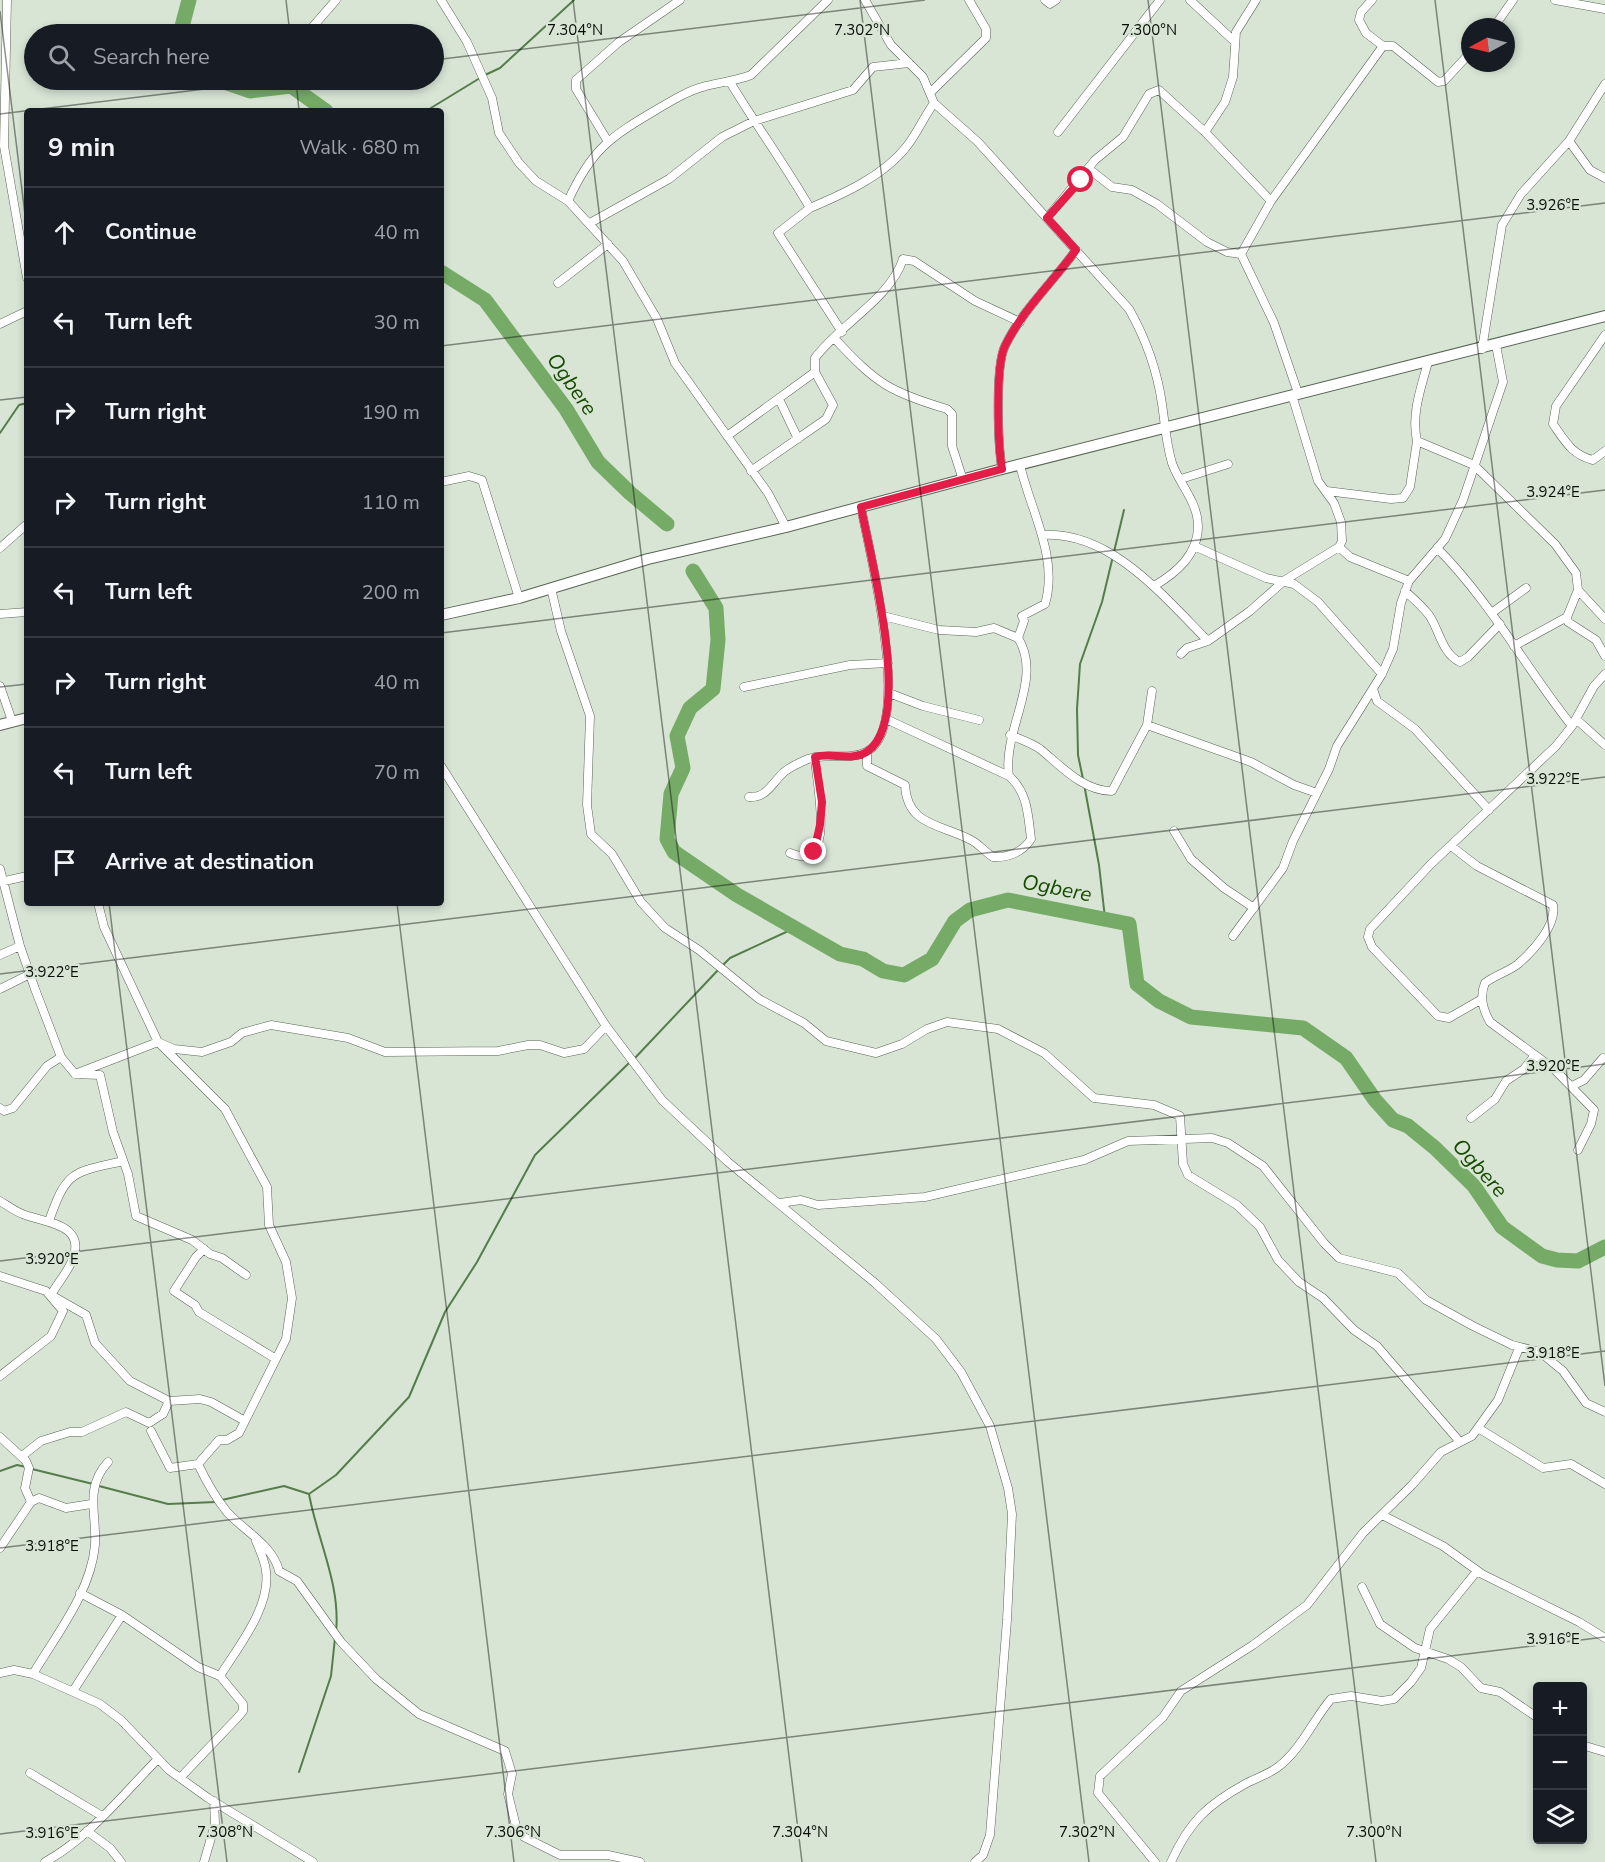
<!DOCTYPE html>
<html lang="en">
<head>
<meta charset="utf-8">
<style>
  :root { --surface:#171b24; --page:#242831; --text:#f1f3f6; --muted:#9ea1a6; --line:#363941 }
  body { margin:0; font-family:"Nunito Sans",sans-serif; background:var(--page); color:var(--text) }
  .controls { position:absolute; right:18px; bottom:18px; display:grid; overflow:hidden; border-radius:6px; box-shadow:0 3px 9px #0003 }
  .controls button { width:54px; height:54px; display:grid; place-items:center; padding:0; border:0; border-bottom:2px solid var(--line); background:var(--surface); color:var(--text); font:30px sans-serif }
  .compass { position:absolute; left:1461px; top:18px; width:54px; height:54px; border-radius:50%; background:var(--surface); box-shadow:0 3px 9px #0003; rotate:263deg }
  .stop { position:absolute; width:18px; height:18px; margin:-14px; border:4px solid #e11d48; border-radius:50%; background:#fff }
  .stop.end { background:#e11d48; border-color:#fff; box-shadow:0 2px 6px #0008 }
  .list { margin:0; padding:0; list-style:none }
  h2 { display:flex; justify-content:space-between; align-items:center; height:78px; margin:0; padding:0 24px; font-size:26px }
  h2 small { font-size:20px; font-weight:400; color:var(--muted) }
  .list li { display:grid; grid-template-columns:39px 1fr auto; gap:18px; align-items:center; box-sizing:border-box; height:90px; padding:0 24px; border-top:2px solid var(--line) }
  .list b { display:block; font-size:22px; white-space:nowrap }
  .list em { font-size:20px; font-style:normal; color:var(--muted) }
  .icon { flex:none; width:33px; height:33px; fill:none; stroke:currentColor; stroke-width:2; stroke-linecap:round; stroke-linejoin:round }
  .map { position:relative; flex:none; width:1605px; height:1862px; overflow:hidden }
  .search { position:absolute; background:var(--surface); box-shadow:0 3px 9px #0003; left:24px; top:24px; width:420px; height:66px; display:flex; align-items:center; gap:15px; box-sizing:border-box; padding:0 21px; border-radius:33px; color:var(--muted); font-size:22px }
  .panel { position:absolute; background:var(--surface); box-shadow:0 3px 9px #0003; left:24px; top:108px; width:420px; height:798px; border-radius:6px }
  .map>svg:first-child { display:block }
  .lines { fill:none; stroke-linecap:round; stroke-linejoin:round }
  .stream { stroke:#557c4a; stroke-width:2 }
  .river { stroke:#76ab67; stroke-width:15 }
  .minor-casing { stroke:#5a6556; stroke-width:9 }
  .secondary-casing { stroke:#5a6556; stroke-width:12 }
  .minor { stroke:#fff; stroke-width:8 }
  .secondary { stroke:#fff; stroke-width:10 }
  .route { stroke:#e11d48; stroke-width:8 }
  .ticks { fill:none; stroke:#080d07; stroke-width:1.5; stroke-opacity:0.45 }
  .labels { text-anchor:middle; dominant-baseline:central; stroke-width:4.5; stroke-linejoin:round; paint-order:stroke }
  .water-label { font-size:21px; font-style:italic; fill:#164a01; stroke:#d8e5d5 }
  .ticks-label { font-size:15px; text-anchor:middle; fill:#080d07; stroke:#d8e5d5; stroke-width:4.5; stroke-linejoin:round; paint-order:stroke }
</style>
</head>
<body>
<div class="map">
<svg width="1605" height="1862" viewBox="0 0 1605 1862">
  <rect width="100%" height="100%" fill="#d8e5d5"/>
  <g class="lines">
    <!-- stream -->
    <path class="stream" d="M485 75 500 68 574 0
      M426 111 480 78
      M0 433 19 405 27 403
      M1083 779 1078 755 1077 709 1080 664 1102 602 1124 510
      M1084 784 1099 865 1105 918
      M723 965 730 958 797 927
      M634 1059 719 969
      M32 1469 93 1484
      M0 1471 17 1465 26 1467
      M99 1486 168 1504 216 1502
      M309 1494 336 1475 409 1397 445 1312 477 1262 535 1155 630 1062
      M309 1494C317 1539 341 1585 336 1632
      M222 1500 284 1486 309 1494
      M299 1772 331 1676 335 1638"/>
    <!-- river -->
    <path class="river" d="M180 34 189 0
      M218 80 250 91 291 86 326 111
      M441 272 485 300 566 409 598 462 630 493 667 524
      M693 571 716 608 718 640 713 689 690 708 677 736 683 768 671 794 667 839 674 852 737 895 840 954 863 959 883 971 904 975 932 959 955 921 970 910 1008 900 1129 924 1137 984 1159 1001 1191 1017 1303 1028 1346 1058 1375 1100 1393 1120 1408 1126 1435 1148 1474 1186 1502 1227 1542 1256 1557 1260 1578 1261 1605 1247"/>
    <defs>
      <path id="minor" d="M7 0 4 146 27 278
        M441 0 467 42 492 98 499 133 519 163 536 181 568 201 623 261 657 319 675 363 768 493 786 527
        M865 0 891 45 923 77 934 103 978 142 1129 309C1146 339 1157 369 1162 404 1165 424 1166 443 1172 463 1179 484 1198 502 1198 526 1198 555 1176 573 1154 586
        M1045 0 1050 4 1056 0
        M1190 0 1235 42
        M1372 0 1361 12 1359 20 1366 33 1383 46H1393L1438 82 1444 81 1470 53
        M1555 0 1605 9
        M1494 27 1513 0
        M309 31 336 0
        M730 82C756 125 785 165 810 208 843 194 884 176 907 146 917 133 924 117 934 103
        M931 92 986 38V29L969 0
        M1058 132 1160 0
        M1205 132 1225 102 1233 77 1236 32 1256 0
        M607 140 576 89V80L619 42 680 0
        M1569 141 1590 170 1605 178
        M1089 169 1112 187 1132 190 1157 204 1207 242 1227 252 1241 254
        M568 201C591 150 610 137 656 110 671 101 689 90 706 86 721 82 736 81 751 75L828 0
        M810 208 778 233 842 332
        M1047 218 1095 160 1123 137 1149 94 1159 90 1205 132 1271 201
        M590 223 669 179 722 137 754 121 853 90 873 67 909 63
        M1241 254 1271 201 1383 46
        M1241 254 1274 323 1298 393
        M558 283 608 244
        M0 324 27 311
        M1605 335 1556 406 1553 424C1565 441 1572 455 1593 460L1605 451
        M835 339C876 383 889 392 947 409L952 414V446L963 480
        M1482 349 1502 225 1521 194 1569 141 1605 84
        M1428 362C1421 388 1411 414 1417 441L1474 465 1555 544 1576 573 1578 590 1567 617 1514 646
        M779 399 798 439
        M727 436 815 372
        M1002 469C998 445 995 366 1005 346 1023 309 1053 282 1076 250
        M751 471 826 419 833 405 815 372V358C838 326 891 298 903 259L914 261 975 301 1020 322
        M1181 479 1228 464
        M441 482 469 476 482 480 519 598
        M1327 491 1391 499 1403 498 1410 487 1417 441
        M1043 535C1111 531 1164 597 1208 641
        M1194 546 1266 578 1294 584 1318 602 1382 674
        M1339 547 1350 557 1409 581
        M0 548 27 524
        M1437 548C1490 601 1525 667 1572 726
        M551 588 561 631 590 716 587 805 591 834 612 854 641 902 665 928 699 950 759 999 804 1023 826 1041 876 1053 902 1044 927 1029 947 1022 998 1029 1044 1053 1094 1098 1154 1105 1180 1116 1183 1164 1188 1175 1237 1205 1260 1227 1278 1260 1299 1282 1323 1298 1354 1330 1377 1346 1460 1442
        M1578 590 1605 619
        M1405 591C1414 599 1422 606 1429 615 1439 629 1442 654 1460 662L1468 657 1500 624
        M1493 612 1526 588
        M0 614 27 612
        M883 616 939 630 976 632 994 628 1018 638C1044 679 1002 730 1009 776
        M1567 617 1568 622 1596 640 1605 656
        M1018 638 1024 621 1022 616 1045 604C1059 558 1030 509 1020 465
        M1181 654 1187 648 1208 641 1250 611 1285 580 1339 547 1342 541 1341 522 1334 503 1318 481 1292 395
        M0 686 12 721
        M744 687 850 665 888 663
        M1373 689 1377 701 1415 729 1489 810
        M889 693 923 706 979 720
        M1576 719 1605 745
        M1147 725 1251 762 1294 785 1317 793
        M1010 735C1020 739 1032 743 1040 749 1061 766 1083 791 1112 791L1147 725 1152 691
        M867 752V766L905 785C907 826 941 824 971 840 979 844 985 852 993 857 1008 858 1023 852 1031 839 1028 815 1028 793 1009 776L886 719
        M441 766 606 1026 662 1100 728 1162 875 1283 936 1339 961 1372 990 1426 1008 1488 1012 1514 1007 1620 990 1835 983 1855 975 1862
        M749 797C767 798 772 783 784 772 790 767 801 762 808 759 827 752 848 761 866 752 915 728 869 551 861 507
        M1174 831 1191 859 1224 888 1254 908
        M1451 846 1477 866 1553 905C1557 925 1533 951 1518 964 1508 972 1495 975 1485 983 1479 997 1483 1010 1490 1022L1554 1069 1594 1110 1591 1124 1578 1150
        M790 853C839 874 815 778 815 757
        M0 869 20 946 35 989 61 1057 75 1074 100 1075 113 1132 128 1174 136 1216 192 1240 210 1254 222 1258 246 1275
        M0 882 27 876
        M98 903 104 927 158 1042 225 1109 267 1187 269 1225 286 1262 292 1298 286 1339 239 1433 227 1440H219L198 1464
        M1233 936 1283 868 1293 841 1329 769 1337 746 1382 674 1393 649 1401 603 1409 581 1445 539 1463 500 1503 382 1496 345
        M0 955 20 946
        M0 989 30 974
        M1482 999 1449 1018 1438 1016 1372 947 1368 937 1370 929 1431 864 1556 746 1572 726 1594 686 1605 674
        M75 1074 158 1042 174 1049 202 1052 231 1042 242 1033 271 1025 348 1038 385 1052 498 1051 528 1045H540L564 1053 584 1049 606 1026
        M1572 1086 1584 1080 1603 1058
        M0 1108 4 1111 13 1108 47 1066 61 1057
        M1471 1118 1495 1099 1506 1081 1524 1069 1535 1055
        M0 1201C8 1206 16 1212 25 1215 48 1223 89 1225 71 1263 66 1274 57 1284 51 1295L86 1315 95 1343 130 1381 169 1401 200 1399 211 1402 245 1421
        M780 1203 801 1200 818 1205 925 1197 1084 1160 1128 1141 1212 1138 1228 1143 1263 1166 1324 1243 1339 1258 1398 1273 1426 1300 1473 1326 1512 1345 1540 1352 1563 1371 1586 1403 1605 1412
        M49 1221C67 1169 73 1173 123 1161
        M204 1249 196 1257 174 1291 195 1305 199 1312 276 1359
        M0 1276 46 1291 63 1311 51 1336 0 1376
        M1478 1428 1543 1468 1571 1464 1605 1484
        M151 1431 170 1468 198 1464C206 1481 215 1497 227 1512 244 1531 273 1545 279 1571L297 1581 341 1642 376 1679 419 1714 505 1751 512 1774 508 1794 516 1826 524 1837 560 1855H608L640 1862
        M0 1437 26 1461 29 1468 25 1488 31 1502
        M22 1456 41 1441 70 1432H82L126 1412 149 1423 163 1414 169 1401
        M1382 1515 1443 1546 1482 1574 1579 1622 1605 1638
        M0 1548 31 1502 39 1498 66 1508 91 1504
        M1362 1587 1380 1624 1415 1648 1448 1659 1461 1667 1481 1688 1500 1692 1538 1718
        M80 1593 122 1615 198 1667 220 1676 243 1704V1711L239 1716 180 1778
        M0 1673 14 1670 33 1674 100 1704 121 1720 169 1770 208 1798 313 1862
        M33 1674C56 1635 91 1592 95 1545 97 1514 84 1488 108 1462
        M220 1676C238 1647 271 1607 266 1571 265 1561 260 1550 256 1541
        M73 1691 122 1615
        M1582 1745 1605 1752
        M30 1773 102 1816
        M87 1831 110 1848 121 1862
        M45 1862C89 1838 123 1794 158 1759
        M204 1862 215 1824 214 1801
        M1155 1862 1098 1793 1100 1776 1163 1717 1181 1691 1253 1645 1307 1605 1363 1533 1412 1485 1441 1452 1472 1436 1498 1400 1519 1348
        M1171 1862C1189 1822 1207 1805 1245 1784 1256 1778 1267 1775 1278 1767 1301 1750 1313 1720 1331 1699L1351 1696 1382 1701 1394 1699 1411 1682 1421 1668 1430 1629 1477 1571"/>
      <path id="secondary" d="M441 615 519 598 648 559 786 527 1002 469 1605 316
        M0 725 27 718"/>
    </defs>
    <!-- minor casing -->
    <use href="#minor" class="minor-casing"/>
    <!-- secondary casing -->
    <use href="#secondary" class="secondary-casing"/>
    <!-- minor -->
    <use href="#minor" class="minor"/>
    <!-- secondary -->
    <use href="#secondary" class="secondary"/>
  </g>
  <g class="lines">
    <!-- route -->
    <path class="route" d="M814 852 820 825 822 802 815 757C831 752 853 762 868 751 914 718 870 556 861 507L1002 469C998 445 995 366 1005 346 1023 309 1053 282 1076 250L1047 218 1081 180"/>
  </g>
  <!-- ticks -->
  <path class="ticks" d="M286 0 290 34M573 0 802 1862M860 0 1089 1862M1148 0 1376 1862M1435 0 1605 1386M0 11 27 231M434 60 925 0M296 80 299 111M0 114 278 80M441 346 1605 203M0 400 27 397M441 633 1605 490M0 687 27 684M109 903 227 1862M397 903 514 1862M0 974 1605 777M0 1261 1605 1064M0 1548 1605 1351M0 1834 1605 1637"/>
  <g class="labels">
    <!-- water labels -->
    <g class="water-label">
      <text transform="translate(572 384) rotate(55)">Ogbere</text>
      <text transform="translate(1057 888) rotate(11)">Ogbere</text>
      <text transform="translate(1480 1168) rotate(48)">Ogbere</text>
    </g>
  </g>
  <g class="ticks-label">
    <text x="575" y="35">7.304°N</text>
    <text x="862" y="35">7.302°N</text>
    <text x="1149" y="35">7.300°N</text>
    <text x="1553" y="210">3.926°E</text>
    <text x="1553" y="497">3.924°E</text>
    <text x="1553" y="784">3.922°E</text>
    <text x="52" y="977">3.922°E</text>
    <text x="1553" y="1071">3.920°E</text>
    <text x="52" y="1264">3.920°E</text>
    <text x="1553" y="1358">3.918°E</text>
    <text x="52" y="1551">3.918°E</text>
    <text x="1553" y="1644">3.916°E</text>
    <text x="225" y="1837">7.308°N</text>
    <text x="513" y="1837">7.306°N</text>
    <text x="800" y="1837">7.304°N</text>
    <text x="1087" y="1837">7.302°N</text>
    <text x="1374" y="1837">7.300°N</text>
    <text x="52" y="1838">3.916°E</text>
  </g>
</svg>
<div class="controls">
<button>+</button>
<button>−</button>
<button><svg class="icon" aria-label="layers" viewBox="0 0 24 24"><path d="M12 4l9 5-9 5-9-5zM3 14l9 5 9-5"/></svg></button>
</div>
<svg class="compass" viewBox="-18 -18 36 36"><path d="M0-13l5 13h-10z" fill="#e53935"/><path d="M0 13l5-13h-10z" fill="#9ea1a6"/></svg>
<div class="stop" style="left:1081px;top:180px"></div>
<div class="stop end" style="left:814px;top:852px"></div>
<div class="search"><svg class="icon" aria-label="search" viewBox="0 0 24 24"><circle cx="10" cy="10" r="6"/><path d="M15 15l6 6"/></svg>Search here</div>
<section class="panel">
<h2>9 min<small>Walk · 680 m</small></h2>
<ul class="list">
<li><svg class="icon" aria-label="ahead" viewBox="0 0 24 24"><path d="M12 20V5M6 11l6-6 6 6"/></svg><div><b>Continue</b></div><em>40 m</em></li>
<li><svg class="icon" aria-label="left" viewBox="0 0 24 24"><path d="M17 20v-9H6M10 6l-5 5 5 5"/></svg><div><b>Turn left</b></div><em>30 m</em></li>
<li><svg class="icon" aria-label="right" viewBox="0 0 24 24"><path d="M7 20v-9h11M14 6l5 5-5 5"/></svg><div><b>Turn right</b></div><em>190 m</em></li>
<li><svg class="icon" aria-label="right" viewBox="0 0 24 24"><path d="M7 20v-9h11M14 6l5 5-5 5"/></svg><div><b>Turn right</b></div><em>110 m</em></li>
<li><svg class="icon" aria-label="left" viewBox="0 0 24 24"><path d="M17 20v-9H6M10 6l-5 5 5 5"/></svg><div><b>Turn left</b></div><em>200 m</em></li>
<li><svg class="icon" aria-label="right" viewBox="0 0 24 24"><path d="M7 20v-9h11M14 6l5 5-5 5"/></svg><div><b>Turn right</b></div><em>40 m</em></li>
<li><svg class="icon" aria-label="left" viewBox="0 0 24 24"><path d="M17 20v-9H6M10 6l-5 5 5 5"/></svg><div><b>Turn left</b></div><em>70 m</em></li>
<li><svg class="icon" aria-label="arrive" viewBox="0 0 24 24"><path d="M6 21V4h12l-3 4 3 4H6"/></svg><div><b>Arrive at destination</b></div></li>
</ul>
</section>
</div>
</body>
</html>
